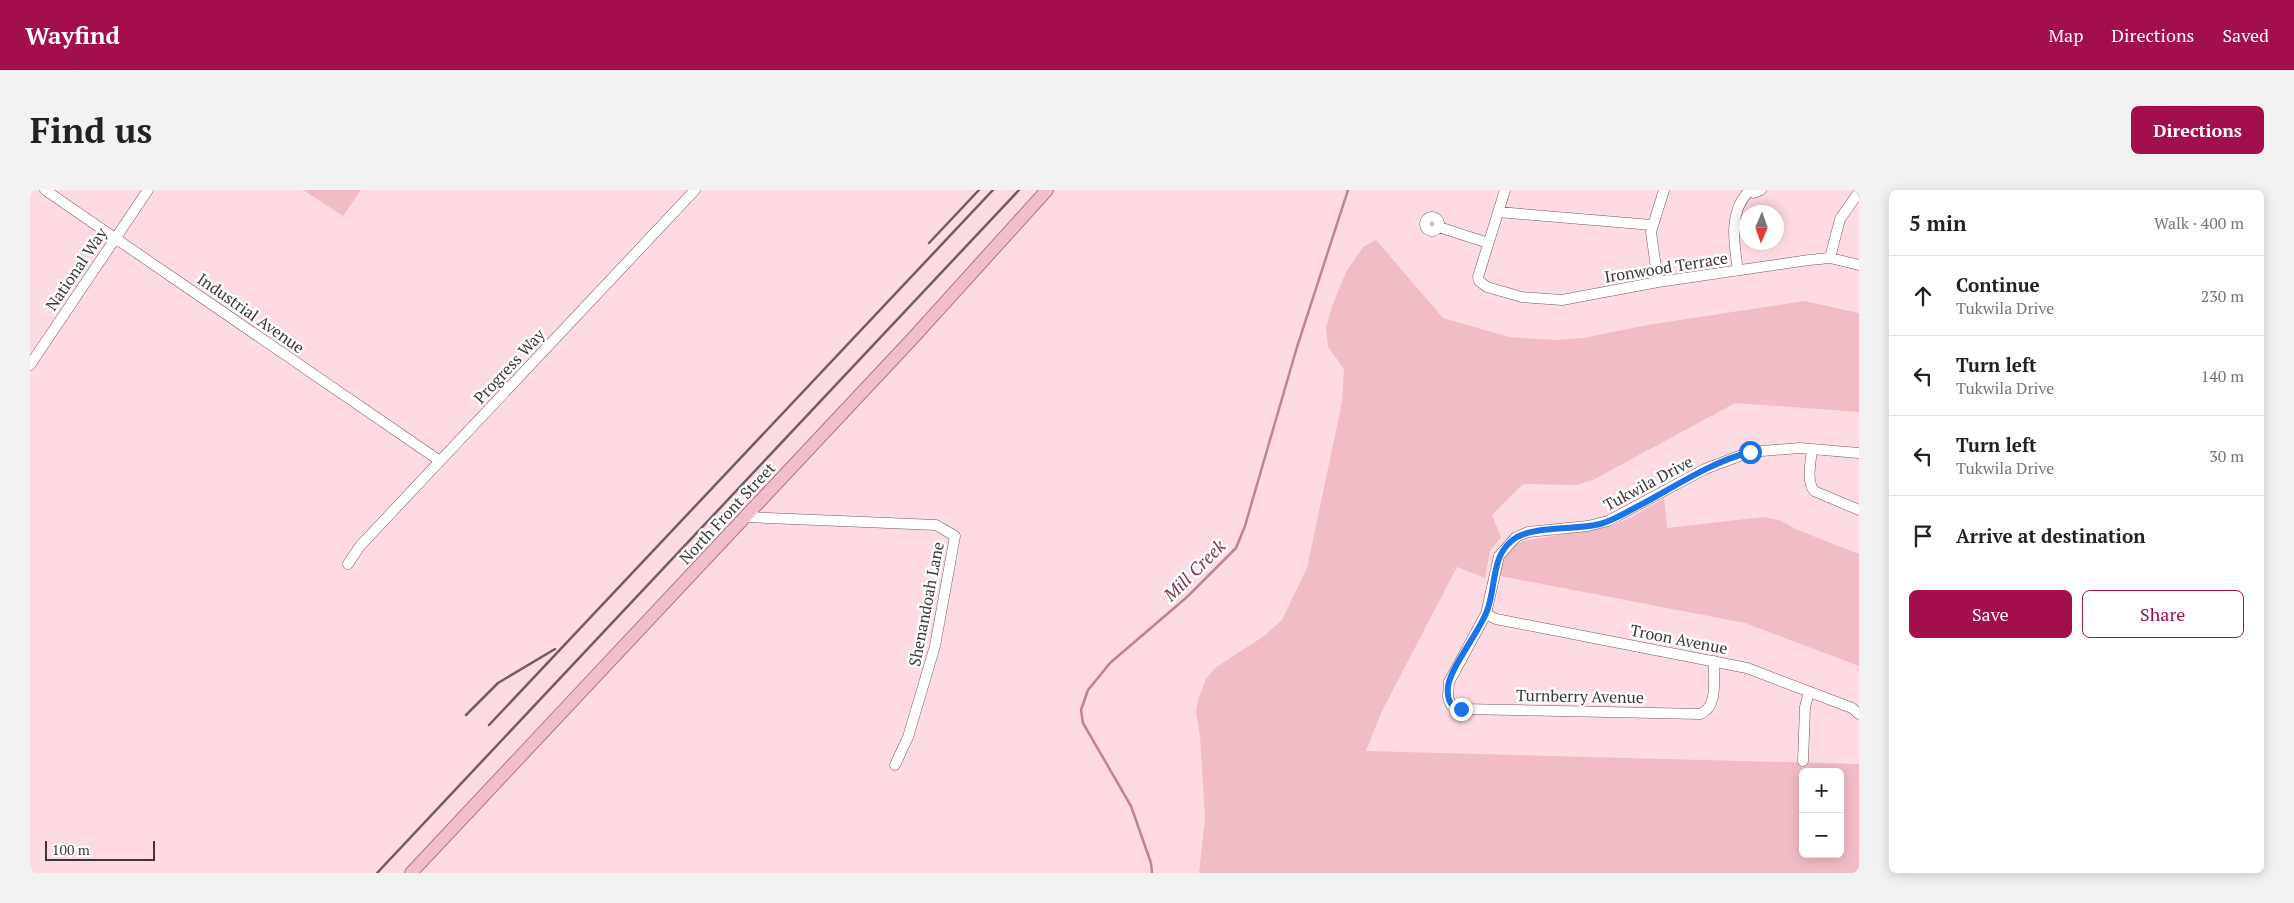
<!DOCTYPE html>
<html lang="en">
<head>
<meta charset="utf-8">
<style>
  :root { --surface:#fff; --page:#f2f2f2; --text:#222; --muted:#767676; --line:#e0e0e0; --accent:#a30e4d }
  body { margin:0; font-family:"PT Serif",serif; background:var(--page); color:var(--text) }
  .controls { position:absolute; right:15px; bottom:15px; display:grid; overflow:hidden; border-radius:8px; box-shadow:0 2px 12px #0003 }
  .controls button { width:45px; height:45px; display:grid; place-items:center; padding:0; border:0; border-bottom:1px solid var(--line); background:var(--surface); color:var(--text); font:25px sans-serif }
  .compass { position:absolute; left:1709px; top:15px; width:45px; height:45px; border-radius:50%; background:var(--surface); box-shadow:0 2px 12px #0003; rotate:182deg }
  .scale { position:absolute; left:15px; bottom:12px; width:110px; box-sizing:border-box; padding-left:5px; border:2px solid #413437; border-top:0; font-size:14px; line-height:18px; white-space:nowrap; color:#413437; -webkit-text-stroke:4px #fff; paint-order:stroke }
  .stop { position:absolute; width:15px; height:15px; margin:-11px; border:4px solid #1a73e8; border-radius:50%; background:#fff }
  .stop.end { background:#1a73e8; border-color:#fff; box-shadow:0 1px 5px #0008 }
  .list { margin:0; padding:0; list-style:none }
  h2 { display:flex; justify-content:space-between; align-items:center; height:65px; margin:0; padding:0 20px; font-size:21px }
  h2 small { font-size:16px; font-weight:400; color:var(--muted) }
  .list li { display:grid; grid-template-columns:32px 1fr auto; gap:15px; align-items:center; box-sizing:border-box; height:80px; padding:0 20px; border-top:1px solid var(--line) }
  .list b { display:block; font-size:19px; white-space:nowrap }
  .list p { margin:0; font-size:16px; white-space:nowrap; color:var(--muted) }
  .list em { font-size:16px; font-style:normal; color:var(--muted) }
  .actions { display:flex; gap:10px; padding:15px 20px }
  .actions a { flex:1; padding:11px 0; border:1px solid var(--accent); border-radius:8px; text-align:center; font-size:18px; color:var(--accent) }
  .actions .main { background:var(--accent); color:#fff }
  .icon { flex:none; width:28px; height:28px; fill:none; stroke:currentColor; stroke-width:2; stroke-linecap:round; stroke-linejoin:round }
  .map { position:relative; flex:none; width:1829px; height:683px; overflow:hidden; border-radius:8px }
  header { display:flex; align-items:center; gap:30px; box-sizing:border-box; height:70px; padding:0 25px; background:var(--accent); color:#fff }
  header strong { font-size:24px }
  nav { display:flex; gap:28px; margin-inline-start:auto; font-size:18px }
  .intro { display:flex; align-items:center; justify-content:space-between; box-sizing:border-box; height:120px; padding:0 30px }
  h1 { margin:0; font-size:35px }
  .button { padding:12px 22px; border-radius:8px; background:var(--accent); color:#fff; font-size:18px; font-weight:700 }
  main { display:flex; gap:30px; padding:0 30px }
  aside { flex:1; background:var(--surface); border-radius:8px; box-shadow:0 2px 12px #0003 }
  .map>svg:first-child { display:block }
  .green { fill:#f2bcc7; fill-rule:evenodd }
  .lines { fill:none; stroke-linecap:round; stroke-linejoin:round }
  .stream { stroke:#c18391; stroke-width:2.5 }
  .minor-casing { stroke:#76585f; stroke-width:11 }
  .major-casing { stroke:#b07280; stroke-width:14 }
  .minor { stroke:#fff; stroke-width:10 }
  .major { stroke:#f3becb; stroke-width:12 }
  .rail { stroke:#705e62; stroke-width:2.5 }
  .route { stroke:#1a73e8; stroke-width:6 }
  .labels { text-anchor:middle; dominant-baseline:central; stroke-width:5; stroke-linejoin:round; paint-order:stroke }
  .street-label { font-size:16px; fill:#413437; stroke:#fff }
  .water-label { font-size:18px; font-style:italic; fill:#82354b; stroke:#fff }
</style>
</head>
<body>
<header>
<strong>Wayfind</strong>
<nav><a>Map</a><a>Directions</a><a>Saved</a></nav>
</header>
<div class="intro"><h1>Find us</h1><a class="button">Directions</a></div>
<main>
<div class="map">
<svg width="1829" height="683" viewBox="0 0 1829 683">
  <rect width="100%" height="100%" fill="#fedbe2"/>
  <!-- green -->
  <path class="green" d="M273 0H331L313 26Z
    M1346 50 1413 128 1479 147 1527 150 1553 148 1617 135 1775 111 1829 123V222L1705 213 1563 290 1546 295 1493 294 1462 325 1471 347 1460 361 1455 388 1427 377 1351 523 1336 561 1829 574V683H1169L1175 628 1170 546 1166 522 1168 510 1176 489 1185 478 1234 446 1252 430 1277 378 1312 212 1314 179 1298 157 1296 138 1302 116 1316 82 1333 57ZM1773 582H1810V664H1773Z
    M1634 308 1637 338 1733 327 1749 330 1768 340 1829 364V476L1715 433 1470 386C1472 369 1477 360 1492 351L1578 337 1602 327Z"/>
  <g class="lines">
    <!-- stream -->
    <path class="stream" d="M1122 683 1121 673 1101 616 1053 533 1051 520 1058 500 1080 473 1157 407 1206 358 1215 336 1267 157 1318 0"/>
    <defs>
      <path id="minor" d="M15 0 410 271
        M1475 0 1448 87 1449 91 1457 97 1492 107 1532 110 1628 92 1779 70 1800 68 1829 75
        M1718 0 1724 3 1731 0
        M1468 22 1622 35
        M1395 34a7 7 0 1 1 14 0a7 7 0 1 1-14 0Z
        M1409 37 1458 53
        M1800 68 1810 29 1829 2
        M1708 80C1704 54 1698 22 1719 1
        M1628 92 1621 42 1634 0
        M0 175 118 0
        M1782 259C1781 272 1776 290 1784 301L1829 320
        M716 327 906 335 925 346 905 456 878 547 865 575
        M318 374 330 356 665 0
        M1456 424 1466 429 1717 478 1822 518 1829 524
        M1684 471C1683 488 1689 517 1670 524L1431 519 1421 515 1418 507 1419 492 1456 424 1469 366 1486 347 1498 342 1558 336 1578 331 1675 279 1720 262 1770 258 1829 263
        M1773 571 1775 517 1779 502"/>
      <path id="major" d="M381 683 883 148 1017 0"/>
    </defs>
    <!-- minor casing -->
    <use href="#minor" class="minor-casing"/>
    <!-- major casing -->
    <use href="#major" class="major-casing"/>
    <!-- minor -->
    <use href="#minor" class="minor"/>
    <!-- major -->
    <use href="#major" class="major"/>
    <!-- rail -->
    <path class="rail" d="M899 53 949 0
      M436 525 468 493 525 459
      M459 535 963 0
      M347 683 989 0"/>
  </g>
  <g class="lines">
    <!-- route -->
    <path class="route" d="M1431 519C1418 516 1417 507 1418 496 1421 477 1449 442 1457 421 1467 395 1460 363 1487 347 1507 336 1546 340 1570 334 1585 330 1600 320 1614 313 1649 294 1682 272 1720 262"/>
  </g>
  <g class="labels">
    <!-- street labels -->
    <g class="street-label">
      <text transform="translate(1636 77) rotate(-9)">Ironwood Terrace</text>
      <text transform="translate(46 79) rotate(-56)">National Way</text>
      <text transform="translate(221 123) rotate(35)">Industrial Avenue</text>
      <text transform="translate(479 176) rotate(-47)">Progress Way</text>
      <text transform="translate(1618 293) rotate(-28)">Tukwila Drive</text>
      <text transform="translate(697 323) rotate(-47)">North Front Street</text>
      <text transform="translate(896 414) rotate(-79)">Shenandoah Lane</text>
      <text transform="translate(1649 449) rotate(11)">Troon Avenue</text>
      <text transform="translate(1550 506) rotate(1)">Turnberry Avenue</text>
    </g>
    <!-- water labels -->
    <g class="water-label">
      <text transform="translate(1164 380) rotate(-45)">Mill Creek</text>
    </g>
  </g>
</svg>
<div class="controls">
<button>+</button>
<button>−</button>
</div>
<svg class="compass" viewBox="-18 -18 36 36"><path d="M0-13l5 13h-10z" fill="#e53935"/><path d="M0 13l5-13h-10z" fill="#767676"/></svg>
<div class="scale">100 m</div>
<div class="stop" style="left:1720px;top:262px"></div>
<div class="stop end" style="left:1431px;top:519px"></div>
</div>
<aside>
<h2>5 min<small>Walk · 400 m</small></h2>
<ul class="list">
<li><svg class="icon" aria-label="ahead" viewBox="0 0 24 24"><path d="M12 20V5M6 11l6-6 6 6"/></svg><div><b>Continue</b><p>Tukwila Drive</p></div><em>230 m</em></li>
<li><svg class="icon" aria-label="left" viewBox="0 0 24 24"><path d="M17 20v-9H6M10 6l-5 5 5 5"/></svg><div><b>Turn left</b><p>Tukwila Drive</p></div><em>140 m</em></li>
<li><svg class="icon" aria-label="left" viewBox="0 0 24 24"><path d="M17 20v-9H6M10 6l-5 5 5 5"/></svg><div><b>Turn left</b><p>Tukwila Drive</p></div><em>30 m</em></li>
<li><svg class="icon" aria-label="arrive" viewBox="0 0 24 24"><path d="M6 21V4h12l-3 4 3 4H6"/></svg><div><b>Arrive at destination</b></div></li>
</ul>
<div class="actions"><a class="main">Save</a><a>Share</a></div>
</aside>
</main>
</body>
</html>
